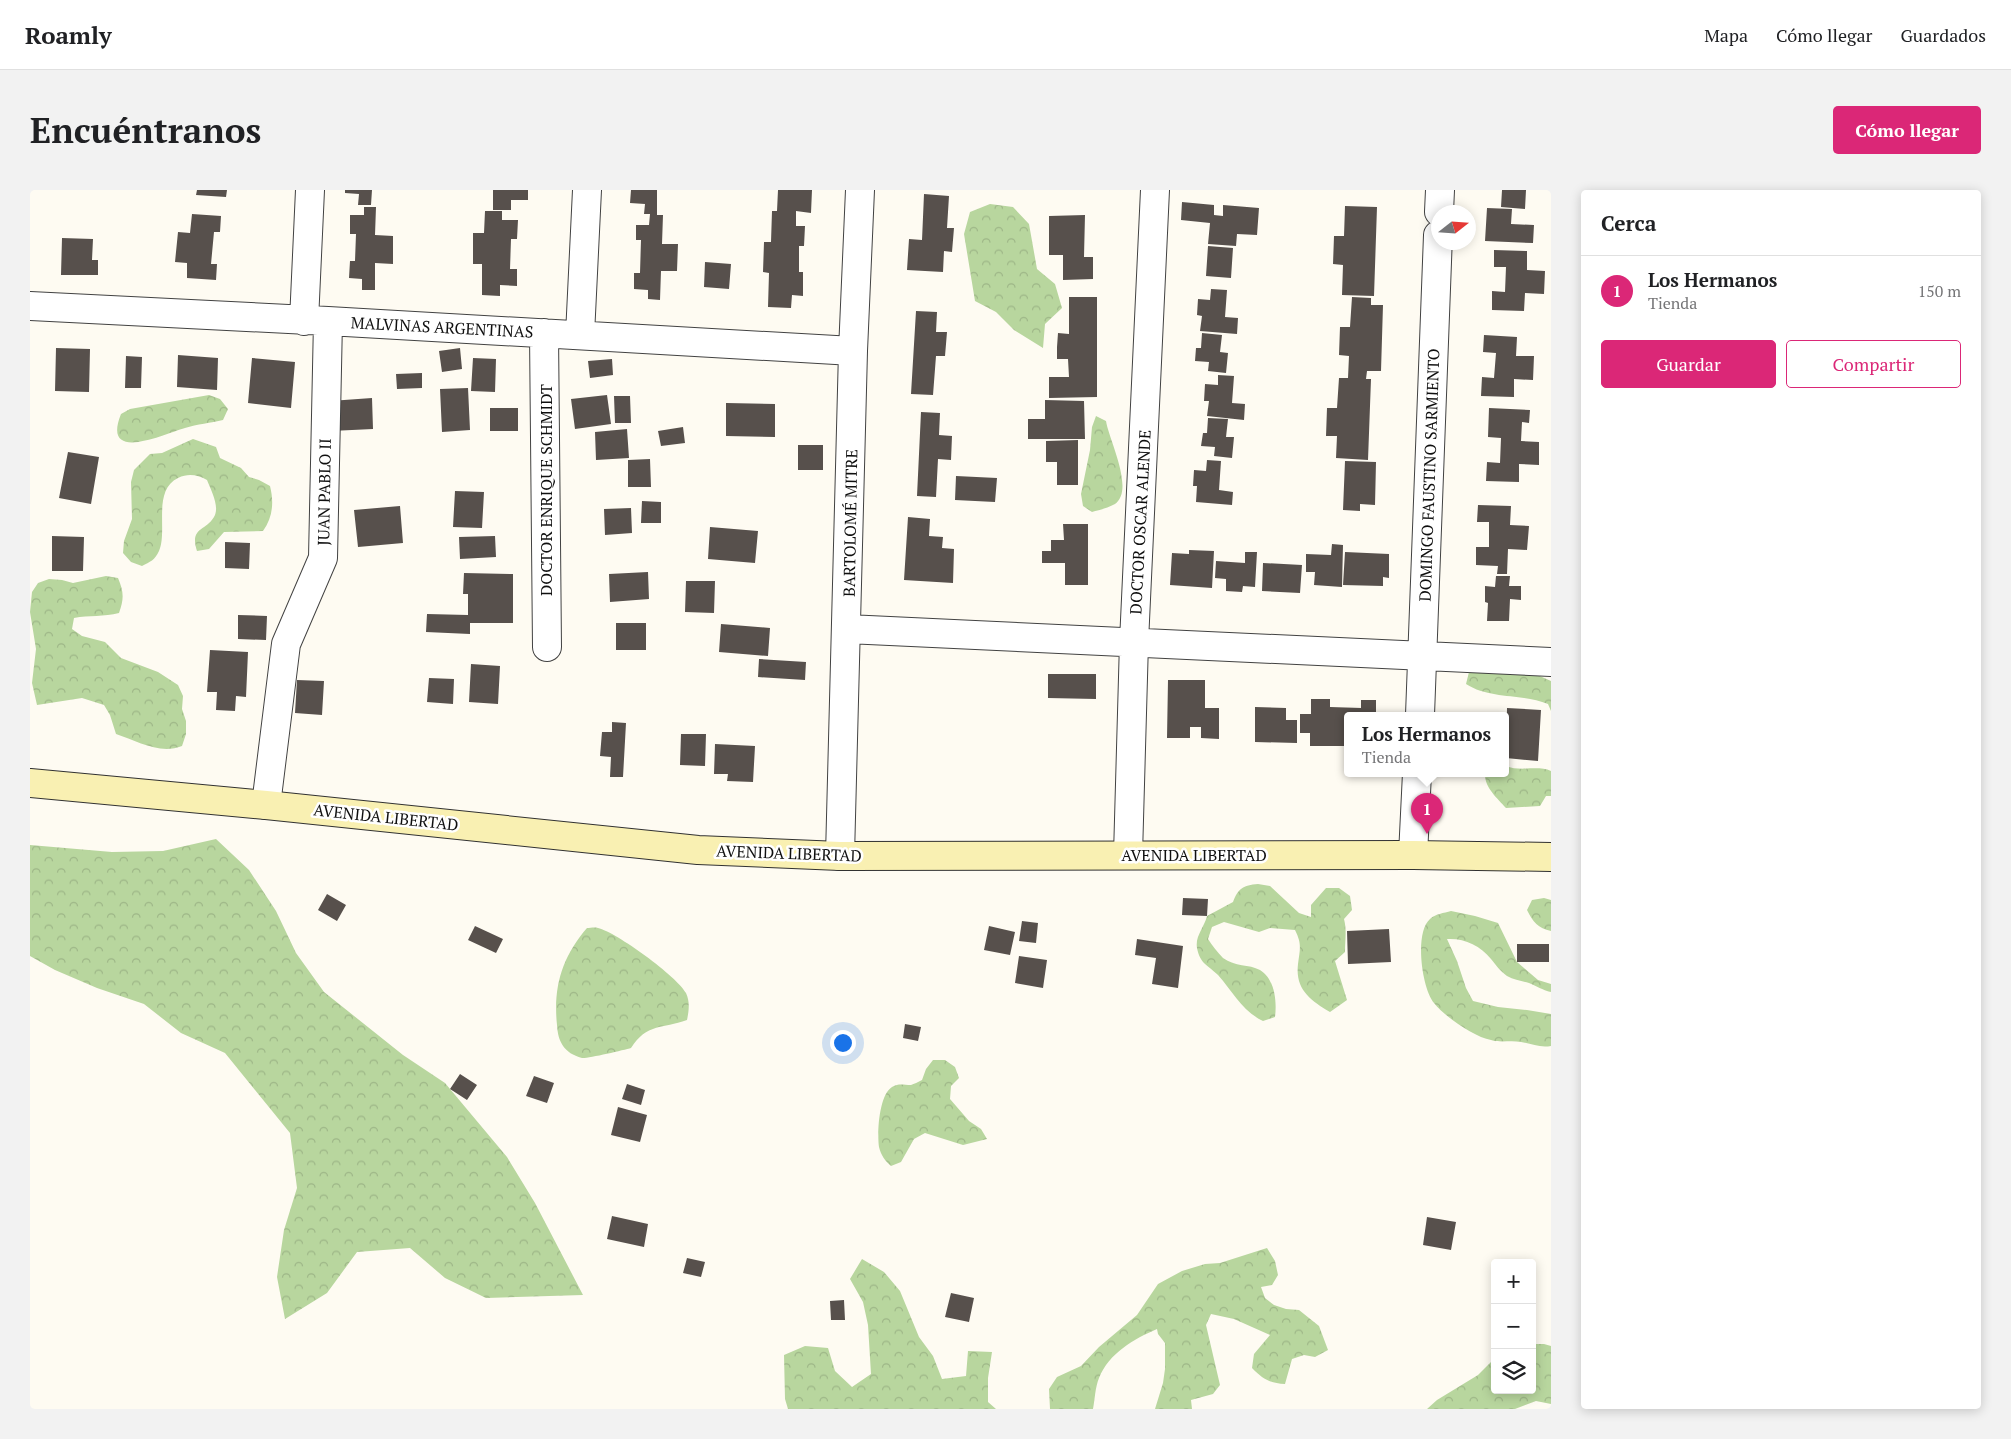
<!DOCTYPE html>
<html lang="es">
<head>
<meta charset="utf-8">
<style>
  :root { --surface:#fff; --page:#f2f2f2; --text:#202124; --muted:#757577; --line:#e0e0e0; --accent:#db2777 }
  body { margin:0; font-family:"PT Serif",serif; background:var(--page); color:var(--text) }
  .controls { position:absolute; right:15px; bottom:15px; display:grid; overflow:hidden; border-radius:5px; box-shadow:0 2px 12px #0003 }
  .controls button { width:45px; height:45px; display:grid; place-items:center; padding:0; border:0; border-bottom:1px solid var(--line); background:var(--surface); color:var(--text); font:25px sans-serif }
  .compass { position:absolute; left:1401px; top:15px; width:45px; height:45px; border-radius:50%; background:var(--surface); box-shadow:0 2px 12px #0003; rotate:73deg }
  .you { position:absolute; left:812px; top:852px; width:18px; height:18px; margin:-12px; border:4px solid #fff; border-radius:50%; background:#1a73e8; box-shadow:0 0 0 8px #1a73e833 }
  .badge { display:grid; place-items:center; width:32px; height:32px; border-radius:50%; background:var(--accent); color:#fff; font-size:16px; font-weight:700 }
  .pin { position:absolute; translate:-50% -41px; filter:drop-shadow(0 1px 2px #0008) }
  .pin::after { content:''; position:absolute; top:26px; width:18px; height:15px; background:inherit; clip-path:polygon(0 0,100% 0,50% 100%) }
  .popup { position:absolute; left:1314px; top:522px; width:165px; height:65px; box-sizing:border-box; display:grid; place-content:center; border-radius:5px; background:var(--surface); filter:drop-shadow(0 1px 4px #0005); font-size:16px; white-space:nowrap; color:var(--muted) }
  .popup b { font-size:19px; color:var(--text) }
  .popup::after { content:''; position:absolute; left:50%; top:100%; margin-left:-10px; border:10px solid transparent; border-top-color:var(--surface) }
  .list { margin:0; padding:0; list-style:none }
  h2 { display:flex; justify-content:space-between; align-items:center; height:65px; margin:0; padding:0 20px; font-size:21px }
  h2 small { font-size:16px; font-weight:400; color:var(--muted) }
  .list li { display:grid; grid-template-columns:32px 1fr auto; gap:15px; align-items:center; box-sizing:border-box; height:70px; padding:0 20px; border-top:1px solid var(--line) }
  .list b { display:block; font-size:19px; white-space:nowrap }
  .list p { margin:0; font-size:16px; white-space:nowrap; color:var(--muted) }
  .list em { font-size:16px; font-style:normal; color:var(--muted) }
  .actions { display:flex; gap:10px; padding:15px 20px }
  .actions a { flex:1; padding:11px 0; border:1px solid var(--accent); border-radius:5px; text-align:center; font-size:18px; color:var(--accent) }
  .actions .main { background:var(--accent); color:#fff }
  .icon { flex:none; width:28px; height:28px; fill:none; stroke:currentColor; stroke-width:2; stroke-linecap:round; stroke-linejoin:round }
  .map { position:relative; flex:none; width:1521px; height:1219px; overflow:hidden; border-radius:5px }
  header { display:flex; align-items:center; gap:30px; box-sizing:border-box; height:70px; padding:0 25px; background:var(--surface); border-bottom:1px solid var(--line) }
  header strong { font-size:24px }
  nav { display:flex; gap:28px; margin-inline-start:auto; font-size:18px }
  .intro { display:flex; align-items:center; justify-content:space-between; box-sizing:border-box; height:120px; padding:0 30px }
  h1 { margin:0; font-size:35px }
  .button { padding:12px 22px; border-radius:5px; background:var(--accent); color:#fff; font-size:18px; font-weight:700 }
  main { display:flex; gap:30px; padding:0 30px }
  aside { flex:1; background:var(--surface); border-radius:5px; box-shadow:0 2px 12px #0003 }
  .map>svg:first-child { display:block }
  .forest { fill:url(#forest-crowns) }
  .building { fill:#57504c }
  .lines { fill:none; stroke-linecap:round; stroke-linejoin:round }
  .street-casing { stroke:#424242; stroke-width:30 }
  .secondary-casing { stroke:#313131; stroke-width:30 }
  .street { stroke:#fff; stroke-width:28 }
  .secondary { stroke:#f9f0b2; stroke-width:28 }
  .labels { text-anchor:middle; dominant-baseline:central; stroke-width:5; stroke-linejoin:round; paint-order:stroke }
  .street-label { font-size:16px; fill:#0f0f0f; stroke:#fff }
</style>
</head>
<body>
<header>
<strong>Roamly</strong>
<nav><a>Mapa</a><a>Cómo llegar</a><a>Guardados</a></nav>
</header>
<div class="intro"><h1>Encuéntranos</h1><a class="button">Cómo llegar</a></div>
<main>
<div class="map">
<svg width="1521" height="1219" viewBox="0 0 1521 1219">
  <defs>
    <pattern id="forest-crowns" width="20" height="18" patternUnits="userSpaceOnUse" patternTransform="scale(1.25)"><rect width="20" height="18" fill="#b8d69e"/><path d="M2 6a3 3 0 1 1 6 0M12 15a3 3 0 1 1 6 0" fill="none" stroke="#9db687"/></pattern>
  </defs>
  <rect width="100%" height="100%" fill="#fefbf2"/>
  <!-- forest -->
  <path class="forest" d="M960 14 983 17 999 34 1007 79 1025 94 1032 118 1015 134 1013 158 984 140 966 122 945 111 934 44 940 22Z
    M179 205 190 209 198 219 193 230C181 233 167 234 155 238 134 244 71 274 91 224L100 219Z
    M1066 226 1076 231C1079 250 1105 300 1085 314 1078 318 1069 320 1062 322L1053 316 1051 304 1060 260 1062 237Z
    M163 249 186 257 190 268 211 278 219 287 229 290 240 296C244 312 243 327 233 341L194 342 179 359 167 361C159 336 177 342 185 325 189 315 181 300 177 290 167 285 159 283 148 288 122 301 138 340 129 361 125 370 120 372 112 376L101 372 93 363 94 351 102 329 101 292 104 280 120 264 132 263Z
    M76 386 88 388C94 402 94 409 89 423 74 427 59 425 44 428L42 439 52 446 75 452 91 468 128 482 148 495 153 506 152 519 156 531V544L152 556C130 565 107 551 86 544L80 525 74 515 52 508 7 515 2 493 6 459 0 422 2 402 8 393 19 389 32 390 43 393Z
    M1450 477 1494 479 1521 491V521L1518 514C1492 503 1461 510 1436 494L1439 482Z
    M1476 576C1490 582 1508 575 1521 581V606H1516L1510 616 1476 618C1467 608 1454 597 1455 583H1476Z
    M186 649 219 680 246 721 266 763 294 802 373 865 415 893 477 967 505 1013 553 1105 456 1108 415 1088 380 1058 327 1062 297 1103 255 1129 247 1087 254 1040 267 998 260 943 195 863 151 843 114 814 67 798 25 780 0 766V655L82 662 133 661Z
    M1228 694 1240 696 1269 723 1281 727V715L1296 698H1309L1320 706 1322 720 1314 729C1317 741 1315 750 1315 762L1305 771 1317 810 1300 822C1280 810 1265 799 1268 774 1270 759 1272 754 1265 740L1240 738 1229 742 1194 732 1182 737 1178 749C1182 755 1187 762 1193 768 1205 777 1219 774 1230 780 1245 789 1247 812 1245 827L1233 831C1212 821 1203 802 1188 785 1178 775 1170 774 1167 758 1165 746 1174 738 1177 726L1203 712C1208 699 1213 695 1228 694Z
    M1514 708 1521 710V741C1508 738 1503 732 1497 720L1502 710Z
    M1421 721 1445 726 1468 733 1487 772 1508 790 1521 794V802C1512 800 1507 796 1499 793 1492 791 1484 790 1477 786 1470 781 1466 775 1461 769 1450 755 1434 748 1417 749L1427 771 1436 798 1443 811 1468 817 1497 820 1521 824V856C1510 858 1502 854 1491 852 1481 850 1470 853 1461 850 1444 847 1414 826 1404 813 1392 799 1384 743 1400 729 1405 724 1414 723 1421 721Z
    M557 738C560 738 565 737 568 738 586 742 648 787 656 803 660 812 659 820 657 830 632 839 617 833 601 858 594 860 556 869 552 868 534 863 528 852 527 835 523 797 532 767 557 738Z
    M903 870H915L925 877 929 888 921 896 920 909 939 931 951 939 957 949 933 955 895 943 884 949 871 972 861 976C855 971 851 965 849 957 847 943 849 905 862 897 869 893 873 895 881 895 884 894 888 892 892 890L896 879Z
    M1237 1058 1245 1071 1248 1085 1242 1095 1231 1097 1235 1108 1244 1115 1256 1119 1269 1120 1289 1136 1298 1160 1285 1167 1274 1165 1262 1169 1255 1194C1239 1193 1233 1189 1222 1178L1224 1164 1240 1145 1204 1129 1181 1124 1176 1135 1190 1195 1183 1204 1161 1210 1162 1219H1125L1133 1193 1135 1179V1153L1128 1144 1127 1139C1104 1149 1079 1163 1069 1188 1065 1198 1065 1209 1063 1219H1020L1019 1199 1027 1187 1051 1176 1069 1157 1107 1125 1128 1094 1152 1081 1175 1074 1190 1073Z
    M832 1069 854 1082 870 1101 889 1147 903 1166 912 1189 936 1186 938 1161 962 1162 958 1188V1212L966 1219H758L755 1209 754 1165 775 1156 798 1158 805 1181 822 1197 841 1184 838 1135 833 1112 820 1089Z
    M1502 1154H1514L1521 1156V1214L1506 1211 1485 1219H1397L1407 1210 1448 1185 1465 1168V1200H1502Z"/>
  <!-- building -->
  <path class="building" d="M167 0H197L196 7 166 5Z
    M315 0H342L341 15H328L329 4 315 3Z
    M463 0H498V10H481V20H463Z
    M601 0H627V25H633L632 54H648L647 81H631L630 110 618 109V100L604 99V83H610L611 50H606V35H619L620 24H614L615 14 600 13Z
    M748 0H782L781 23 766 21V36H775L774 56H769V82H773V106L762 105 761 118 738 117 739 83 733 82 734 52H741L742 21H747Z
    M1472 0H1496L1495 19 1471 17Z
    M894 4 919 6 917 38H924L922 62 914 61 913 82 877 80 879 49 892 50Z
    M1152 12 1184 15V25L1193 26V15L1229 18 1227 45 1207 44 1206 56 1178 54 1180 33 1151 30Z
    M1315 16 1347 17 1344 106 1312 105 1313 75 1303 74 1304 46H1314Z
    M334 17H346L345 45 363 46V74L345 73V100H332V89L319 88 320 71H325L326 44H320V25H334Z
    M1457 18 1482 19 1481 34 1504 35 1503 53 1455 51Z
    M455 21H472V30H488L487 49H481L480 79H487V96L470 95V106L452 105V74H443V43H454Z
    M162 24 191 26 190 42H184L181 74H187L186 90 157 88V73L145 72 148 42 160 43Z
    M1055 25 1054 67H1063V89L1033 90V65H1019V26Z
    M32 48 63 49 62 70H68V85H31Z
    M1178 56 1203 58 1201 88 1176 86Z
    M1464 60 1497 61V80L1515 81 1514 104 1495 103 1494 121 1462 120V101L1475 102 1476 77H1464Z
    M675 72 701 74 699 99 674 97Z
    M1181 99 1197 100 1195 127 1208 128 1207 144 1170 141 1172 126 1167 125 1168 109 1180 110Z
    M1039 107H1067V207L1019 208V187H1039L1038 169H1027V157L1028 143 1039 144Z
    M1322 107 1341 108V115H1353L1351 181H1337L1336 189H1341L1338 270 1306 268 1307 246H1296L1297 218H1307L1309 188H1318L1319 166 1309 165 1310 137H1320Z
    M886 121 907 122 906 142H917L915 166H906L903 205 881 204Z
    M1172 143 1192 145 1190 162 1198 163 1196 183 1178 181 1179 172 1165 171 1166 158H1171Z
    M1454 145 1487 147 1486 166H1504L1503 190 1484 189V207L1451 206 1452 187 1464 188 1466 163 1453 162Z
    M26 158 60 159 59 202 25 201Z
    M430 158 432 179 412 182 409 161Z
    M148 165 188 168 187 200 147 197Z
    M96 166 112 167 111 198H95Z
    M222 168 265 172 261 218 218 213Z
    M443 168 466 169 465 202 441 201Z
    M582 169 583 185 560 188 558 171Z
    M392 183V198L367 199 366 184Z
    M1188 185 1204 186 1202 213 1215 214 1214 230 1177 226 1179 211H1174L1175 194 1188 195Z
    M438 198 440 240 412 242 410 199Z
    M577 205 581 234 545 239 541 209Z
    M584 206H600L601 233H585Z
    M342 208 343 239 301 241 300 211Z
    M1015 210 1054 211 1055 249H998V229H1015Z
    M696 213 745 214V247L696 246Z
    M460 218H488V241H460Z
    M1459 218 1500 220 1499 233 1492 232 1491 251 1509 252V275L1489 274V292L1456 291 1457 272 1470 273 1471 248 1458 247Z
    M891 222 910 223 909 245 922 246 921 270 908 269 906 307 887 306Z
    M1178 228 1198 229 1196 247H1204L1202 268 1184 266 1185 257 1171 256 1173 243H1177Z
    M653 237 655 253 631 256 628 241Z
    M597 239 599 268 566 270 565 242Z
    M1048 250V295H1027V272H1016V251Z
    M768 255H793V280H768Z
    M38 262 69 267 61 314 29 308Z
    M620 269 621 297H598V270Z
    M1177 270 1191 271 1189 300 1203 302 1202 315 1166 312 1167 296H1163L1164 280 1176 281Z
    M1315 271 1346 272 1345 315 1330 314V321L1313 320Z
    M926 286 967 288 965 312 925 310Z
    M425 301 454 302 452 338 423 337Z
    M612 311 631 312V333H611Z
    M1448 315 1481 316 1480 335 1499 336 1497 360 1478 359 1477 384H1467L1468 376 1446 375V357H1459V332H1447Z
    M370 316 373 353 328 357 324 320Z
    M601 318 602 343 575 345 574 319Z
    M878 327 900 329 899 346 913 347 912 358 924 359 923 393 874 390Z
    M1033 334H1058V395H1035V373H1012V361H1021V350H1034Z
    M680 337 728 341 725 373 678 369Z
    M22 346 54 347 53 381H22Z
    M465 346 466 367 430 369 429 347Z
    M195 352 220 353 219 379 195 378Z
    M1302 354 1313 355 1312 397 1284 395 1285 382H1276V364L1301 365Z
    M1159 360 1184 361 1182 398 1140 395 1142 363 1159 364Z
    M1215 362H1227L1225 397 1213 396 1212 402 1196 401V389L1185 388 1186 371 1215 373Z
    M1315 362 1359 364V388L1353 387V396L1313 395Z
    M1233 373 1272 375 1270 403 1232 401Z
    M618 382 619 409 580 412 579 384Z
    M434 383 483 384V433H440V444L396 442 397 424 438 425V404H433Z
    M1466 386H1480L1479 396H1491V410L1480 409 1479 431H1457L1458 413 1455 412V396L1465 397Z
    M656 391H685L684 423 655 422Z
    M208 425 237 426 236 450 208 449Z
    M586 433H616V460H586Z
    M691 434 740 438 738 466 689 462Z
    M180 460 218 462 216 507 206 506 205 521 186 520 187 502H177Z
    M729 469 776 472 775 490 728 487Z
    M441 474 470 476 468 514 439 512Z
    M1018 484H1066V509L1018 508Z
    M399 488 424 489 423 514 397 512Z
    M267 490 294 491 292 525 265 523Z
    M1138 490H1175V518H1189V549L1171 548V537H1160V548H1137Z
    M1281 509H1300V517L1331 518V510H1346V525H1318V556H1280V543H1270V524H1281Z
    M1225 517 1256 518V530H1267V553L1225 552Z
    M1477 518 1511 520 1508 571 1476 568Z
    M582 532 596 533 593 587H580L581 567 570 566 572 542H582Z
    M651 544H676L675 576 650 575Z
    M685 554 725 556 723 592 697 591 698 584H684Z
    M297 704 316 715 307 731 288 720Z
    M1153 708 1178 709 1177 726 1152 725Z
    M992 731 1008 733 1006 753 989 751Z
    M445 736 473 749 466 763 438 750Z
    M959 736 985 742 980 765 954 760Z
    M1359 739 1361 772 1318 774 1317 741Z
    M1107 749 1153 756 1148 798 1122 794 1126 768 1105 765Z
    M1487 754H1519V772H1487Z
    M989 766 1017 770 1013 798 985 793Z
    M875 834 891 837 888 851 873 848Z
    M430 884 447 895 437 910 420 899Z
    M504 886 524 893 517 913 496 906Z
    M597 894 615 900 611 915 592 909Z
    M588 917 617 925 610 952 581 945Z
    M582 1026 618 1034 614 1057 577 1049Z
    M1397 1027 1426 1032 1421 1060 1393 1055Z
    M657 1068 675 1072 671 1087 653 1083Z
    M921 1103 944 1108 939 1132 915 1127Z
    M814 1110 815 1130H801L800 1111Z"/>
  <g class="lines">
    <defs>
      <path id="street" d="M1409 22 1410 0
        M0 116 298 131 823 161
        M274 131 280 0
        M514 143 517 457
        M550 145 557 0
        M817 439 1521 472
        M1390 525 1408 45
        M236 615 256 454 293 368 298 131
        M1098 665 1104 452 1125 0
        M1383 665 1387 583
        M810 666 823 161 830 0"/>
      <path id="secondary" d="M0 593 236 615 668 660 810 666 1383 665 1521 667"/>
    </defs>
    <!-- street casing -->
    <use href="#street" class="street-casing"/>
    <!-- secondary casing -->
    <use href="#secondary" class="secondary-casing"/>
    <!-- street -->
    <use href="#street" class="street"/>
    <!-- secondary -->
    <use href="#secondary" class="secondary"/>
  </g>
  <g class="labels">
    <!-- street labels -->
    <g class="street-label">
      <text transform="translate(412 137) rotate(3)">MALVINAS ARGENTINAS</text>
      <text transform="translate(1399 285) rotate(-88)">DOMINGO FAUSTINO SARMIENTO</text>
      <text transform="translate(516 300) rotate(-90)">DOCTOR ENRIQUE SCHMIDT</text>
      <text transform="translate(294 302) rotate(-89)">JUAN PABLO II</text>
      <text transform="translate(1110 332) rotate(-87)">DOCTOR OSCAR ALENDE</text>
      <text transform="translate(820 333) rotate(-89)">BARTOLOMÉ MITRE</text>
      <text transform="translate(356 627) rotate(6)">AVENIDA LIBERTAD</text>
      <text transform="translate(759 663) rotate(2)">AVENIDA LIBERTAD</text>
      <text x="1164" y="665">AVENIDA LIBERTAD</text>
    </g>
  </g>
</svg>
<div class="controls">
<button>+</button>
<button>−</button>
<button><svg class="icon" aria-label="layers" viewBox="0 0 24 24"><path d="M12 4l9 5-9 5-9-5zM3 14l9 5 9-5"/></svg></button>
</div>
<svg class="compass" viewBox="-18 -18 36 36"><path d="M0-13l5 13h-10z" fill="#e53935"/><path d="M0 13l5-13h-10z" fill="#757577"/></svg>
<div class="you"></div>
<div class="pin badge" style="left:1397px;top:644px">1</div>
<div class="popup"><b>Los Hermanos</b>Tienda</div>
</div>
<aside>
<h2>Cerca<small></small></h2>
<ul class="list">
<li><span class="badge">1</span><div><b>Los Hermanos</b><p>Tienda</p></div><em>150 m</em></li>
</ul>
<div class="actions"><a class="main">Guardar</a><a>Compartir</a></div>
</aside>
</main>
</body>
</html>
